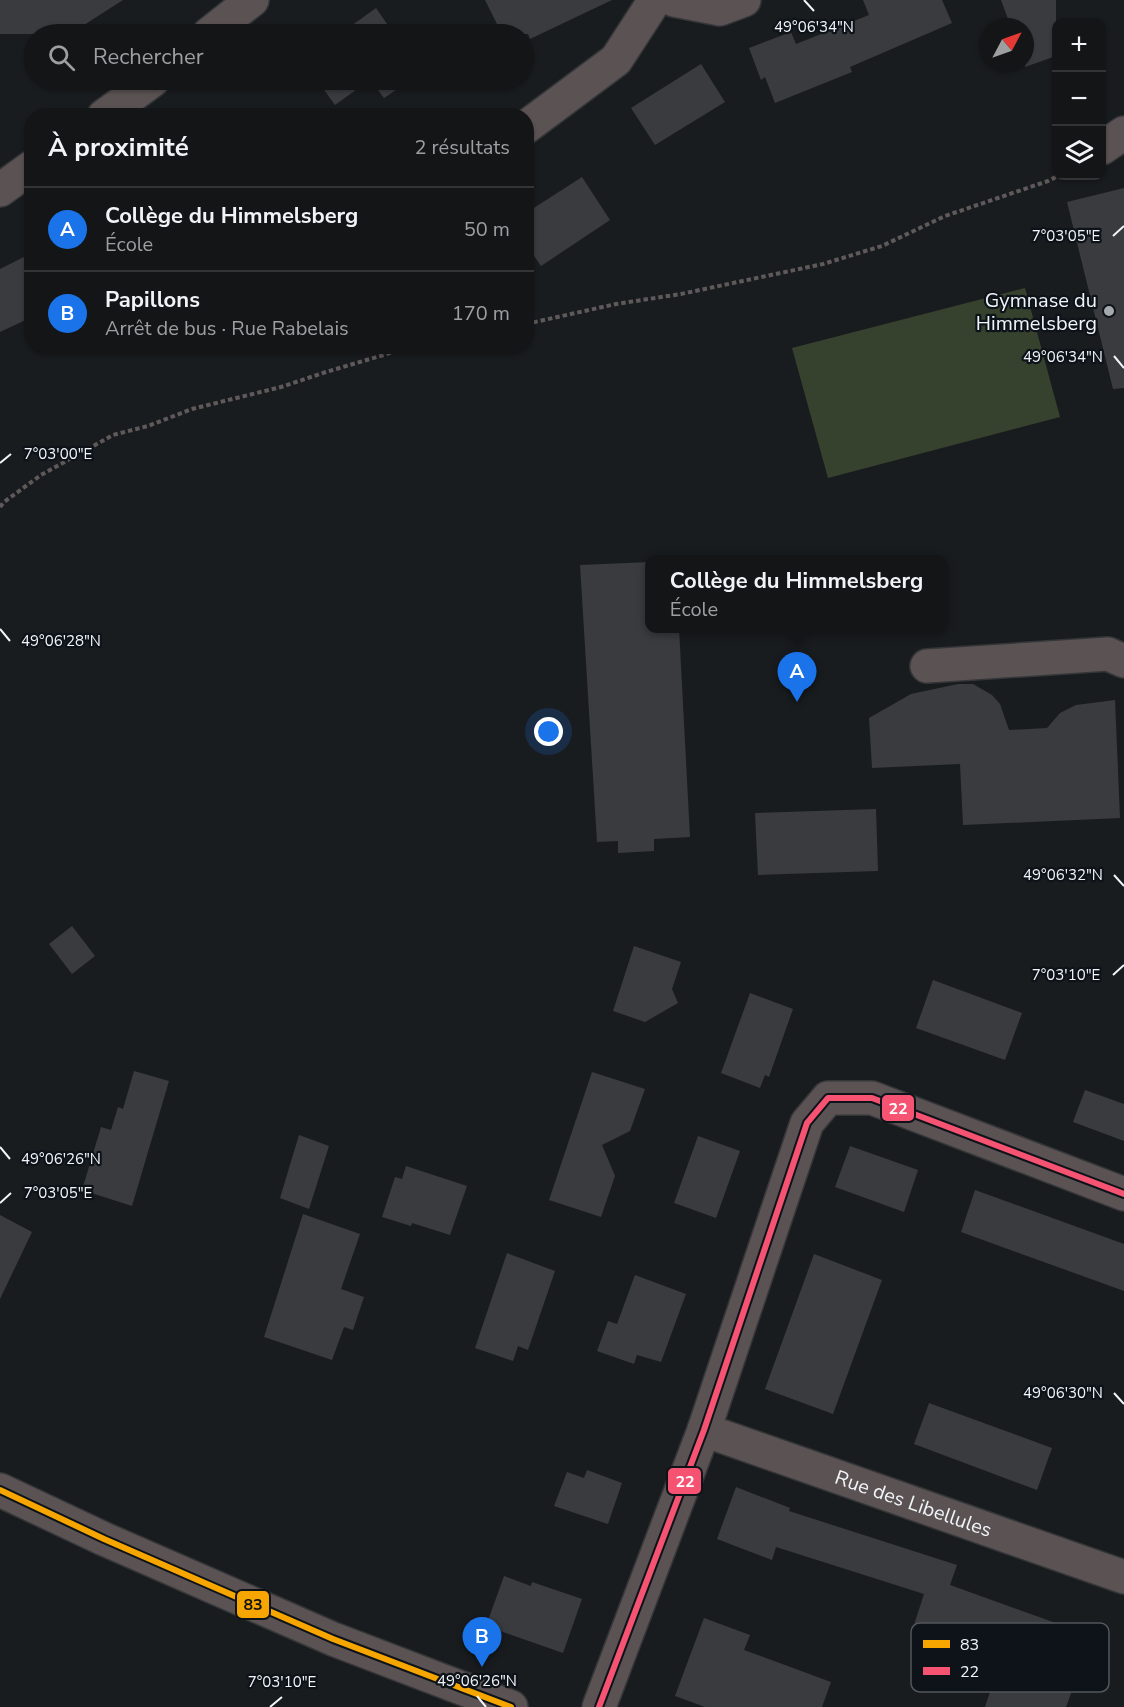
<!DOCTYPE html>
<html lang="fr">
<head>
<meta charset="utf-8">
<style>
  :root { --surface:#131517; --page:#1c1e20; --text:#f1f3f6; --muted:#9d9fa1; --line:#323436; --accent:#1a73e8 }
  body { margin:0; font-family:"Nunito Sans",sans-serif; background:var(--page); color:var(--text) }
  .controls { position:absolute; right:18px; top:18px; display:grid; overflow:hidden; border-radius:12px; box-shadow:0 2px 4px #0004 }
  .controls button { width:54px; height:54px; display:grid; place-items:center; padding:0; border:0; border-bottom:2px solid var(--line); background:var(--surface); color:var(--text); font:30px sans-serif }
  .compass { position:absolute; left:980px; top:18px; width:54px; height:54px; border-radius:50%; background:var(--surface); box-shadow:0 2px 4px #0004; rotate:49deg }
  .you { position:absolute; left:549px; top:732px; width:21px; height:21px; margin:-15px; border:4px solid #fff; border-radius:50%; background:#1a73e8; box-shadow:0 0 0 9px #1a73e833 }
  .badge { display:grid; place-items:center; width:39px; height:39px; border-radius:50%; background:var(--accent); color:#fff; font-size:20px; font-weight:700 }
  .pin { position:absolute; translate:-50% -50px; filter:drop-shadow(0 2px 3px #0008) }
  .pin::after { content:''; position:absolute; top:32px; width:21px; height:18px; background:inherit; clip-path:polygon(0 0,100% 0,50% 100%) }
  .popup { position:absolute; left:645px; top:555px; width:303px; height:78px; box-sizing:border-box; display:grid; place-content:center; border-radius:12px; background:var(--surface); filter:drop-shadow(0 2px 4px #0005); font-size:20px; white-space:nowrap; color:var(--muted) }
  .popup b { font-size:22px; color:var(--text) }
  .popup::after { content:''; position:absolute; left:50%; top:100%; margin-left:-12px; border:12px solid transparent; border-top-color:var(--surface) }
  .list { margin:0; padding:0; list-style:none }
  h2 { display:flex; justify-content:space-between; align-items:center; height:78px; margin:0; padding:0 24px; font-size:26px }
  h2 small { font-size:20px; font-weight:400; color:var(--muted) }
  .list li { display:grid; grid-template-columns:39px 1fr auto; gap:18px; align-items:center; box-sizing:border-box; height:84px; padding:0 24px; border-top:2px solid var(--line) }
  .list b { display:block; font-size:22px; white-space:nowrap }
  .list p { margin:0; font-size:20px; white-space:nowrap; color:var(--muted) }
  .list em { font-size:20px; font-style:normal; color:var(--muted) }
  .icon { flex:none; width:33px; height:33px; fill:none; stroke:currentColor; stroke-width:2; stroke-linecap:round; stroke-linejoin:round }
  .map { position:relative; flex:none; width:1124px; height:1707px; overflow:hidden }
  .search { position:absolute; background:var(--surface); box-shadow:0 2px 4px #0004; left:24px; top:24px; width:510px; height:66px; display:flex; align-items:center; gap:15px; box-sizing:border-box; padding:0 21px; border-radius:33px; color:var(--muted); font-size:22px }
  .panel { position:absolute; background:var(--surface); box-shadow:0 2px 4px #0004; left:24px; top:108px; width:510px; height:246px; border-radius:24px }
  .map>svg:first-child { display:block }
  .green { fill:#37422e }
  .building { fill:#3a3b3e }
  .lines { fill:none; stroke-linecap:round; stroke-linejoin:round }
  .minor-casing { stroke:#343638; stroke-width:36 }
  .path { stroke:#5f595a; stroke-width:4; stroke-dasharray:4.5 3; stroke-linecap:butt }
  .minor { stroke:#5b5253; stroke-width:33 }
  .bus-1-casing { stroke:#0d1319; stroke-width:10 }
  .bus-2-casing { stroke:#0d1319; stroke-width:10 }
  .bus-1 { stroke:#f7a600; stroke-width:6 }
  .bus-2 { stroke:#f65372; stroke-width:6 }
  .ticks { fill:none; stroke:#f1f5fa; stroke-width:2 }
  .poi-dot { fill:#a5a9ad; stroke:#0d1319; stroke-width:2 }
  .labels { text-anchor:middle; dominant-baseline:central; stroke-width:4.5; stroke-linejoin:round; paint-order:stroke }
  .poi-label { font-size:20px; fill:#f1f5fa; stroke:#0d1319; text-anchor:end }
  .street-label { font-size:20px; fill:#f1f5fa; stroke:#0d1319 }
  .key { fill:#0d1319; stroke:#51575c; stroke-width:1.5 }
  .key-label { font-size:16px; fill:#f1f5fa }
  .ticks-label { font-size:15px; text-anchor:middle; fill:#f1f5fa; stroke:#0d1319; stroke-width:4.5; stroke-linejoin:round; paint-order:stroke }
  .line-badge { stroke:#0d1319; stroke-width:2 }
  .badge-label { font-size:16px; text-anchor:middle; font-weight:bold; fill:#fff }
  .pale-badge-label { font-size:16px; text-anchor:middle; font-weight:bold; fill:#111 }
</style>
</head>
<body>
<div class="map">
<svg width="1124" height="1707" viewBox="0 0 1124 1707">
  <rect width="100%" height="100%" fill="#191c1f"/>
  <!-- green -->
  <path class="green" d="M1025 288 1060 417 828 478 792 348Z"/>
  <!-- building -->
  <path class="building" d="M0 0H123L70 34H0Z
    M485 0H612L530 39 528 34H502Z
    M863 0H942L952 23 850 67 852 72 775 103 765 77 761 80 749 48 791 32 796 44 869 15Z
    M1001 0H1056V56L1025 67V27H1011Z
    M376 8 394 34H339L351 26Z
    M701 64 725 102 655 145 631 108Z
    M317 80H411L384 98 370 80 335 105Z
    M582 177 610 220 541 266 526 244V213Z
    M1124 188V388L1113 389 1067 202Z
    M32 253V317L0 332V269Z
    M650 562V628H679L690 837 654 839V851L618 853V841L597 842 580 565Z
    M958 684H973L992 695 1000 704 1009 730 1047 728 1060 713 1076 705 1115 700 1120 818 963 825 960 764 872 768 869 718 911 694Z
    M876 809 878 871 758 875 755 813Z
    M72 926 95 956 72 974 49 944Z
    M634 946 681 962 672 989 678 1003 645 1022 613 1011Z
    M933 980 1022 1013 1005 1060 916 1028Z
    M750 993 793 1009 769 1077 765 1075 760 1088 721 1073Z
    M134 1071 169 1081 132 1206 82 1190 101 1127 111 1130 118 1107 123 1109Z
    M592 1072 645 1089 630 1131 602 1145 615 1176 601 1217 549 1200Z
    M1085 1090 1124 1104V1141L1073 1122Z
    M299 1135 329 1146 309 1209 280 1198Z
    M698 1136 740 1151 716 1218 674 1203Z
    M850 1146 918 1170 904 1212 835 1187Z
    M406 1166 467 1186 450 1235 412 1223 411 1226 382 1217 395 1177 402 1179Z
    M975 1190 1124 1244V1291L961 1232Z
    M303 1214 360 1234 341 1289 364 1297 353 1330 344 1327 332 1360 264 1337Z
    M0 1215 32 1232 0 1299Z
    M507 1253 555 1271 528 1350 518 1346 513 1361 475 1348Z
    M814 1254 882 1280 833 1414 765 1389Z
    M635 1275 686 1294 661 1362 637 1355 634 1364 597 1351 608 1321 617 1324Z
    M929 1403 1052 1448 1037 1490 914 1444Z
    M587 1470 622 1483 608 1524 554 1506 567 1472 584 1478Z
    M736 1487 790 1508 789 1511 957 1565 950 1585 1092 1636 1066 1707H985L997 1671 979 1664 984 1650 913 1628 924 1594 776 1547 772 1560 717 1539Z
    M504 1576 531 1586 532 1582 582 1599 563 1653 486 1626Z
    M704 1618 750 1635 744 1650 831 1682 822 1707H705L675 1696Z"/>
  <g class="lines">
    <defs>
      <g id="minor">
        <path d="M674 0 720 9 744 0"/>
        <path d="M209 34 252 0"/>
        <path d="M104 116 153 80"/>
        <path d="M526 127 616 60 655 0"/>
        <path d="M1102 148 1124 133"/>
        <path d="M0 190 32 167"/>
        <path d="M927 666 1108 654 1124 661"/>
        <path id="s1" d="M704 1430 1124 1577"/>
        <path d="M0 1490 104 1539 333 1639 511 1707"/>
        <path d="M599 1707 704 1430 807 1123 828 1098H872L1124 1194"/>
      </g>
    </defs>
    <!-- minor casing -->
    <use href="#minor" class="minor-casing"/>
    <!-- path -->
    <path class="path" d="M526 324 616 304 681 294 823 264 882 246 945 216 1048 181 1058 176
      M0 507 4 502 41 475 113 435 148 426 192 409 281 387 326 372 414 346"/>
    <!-- minor -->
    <use href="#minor" class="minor"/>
    <defs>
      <path id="bus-1" d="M0 1490 104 1539 333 1639 511 1707"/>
      <path id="bus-2" d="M599 1707 704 1430 807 1123 828 1098H872L1124 1194"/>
    </defs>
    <!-- bus-1 casing -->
    <use href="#bus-1" class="bus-1-casing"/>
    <!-- bus-2 casing -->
    <use href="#bus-2" class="bus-2-casing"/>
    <!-- bus-1 -->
    <use href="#bus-1" class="bus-1"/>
    <!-- bus-2 -->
    <use href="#bus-2" class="bus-2"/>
  </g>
  <!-- ticks -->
  <path class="ticks" d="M804 0 814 11M1113 236 1124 226M1114 356 1124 368M0 463 11 454M0 629 10 641M1114 875 1124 886M1113 975 1124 965M0 1147 10 1159M0 1203 11 1193M1114 1393 1124 1404M477 1696 486 1707M270 1707 282 1697"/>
  <!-- markers -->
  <circle class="poi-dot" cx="1109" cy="311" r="6"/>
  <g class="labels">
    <!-- poi labels -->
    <g class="poi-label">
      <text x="1097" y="300">Gymnase du<tspan x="1097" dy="23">Himmelsberg</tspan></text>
    </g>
    <!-- street labels -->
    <g class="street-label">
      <text stroke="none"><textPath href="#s1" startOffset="222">Rue des Libellules</textPath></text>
    </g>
  </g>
  <!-- legend -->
  <rect x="911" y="1623" width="198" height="69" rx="9" class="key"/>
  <rect x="923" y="1640" width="27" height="8" fill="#f7a600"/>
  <rect x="923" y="1667" width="27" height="8" fill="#f65372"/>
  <g class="key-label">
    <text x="960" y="1650">83</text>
    <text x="960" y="1677">22</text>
  </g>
  <g class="ticks-label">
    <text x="814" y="32">49°06'34"N</text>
    <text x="1066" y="241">7°03'05"E</text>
    <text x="1063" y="362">49°06'34"N</text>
    <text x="58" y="459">7°03'00"E</text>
    <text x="61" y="646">49°06'28"N</text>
    <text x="1063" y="880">49°06'32"N</text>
    <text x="1066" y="980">7°03'10"E</text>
    <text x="61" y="1164">49°06'26"N</text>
    <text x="58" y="1198">7°03'05"E</text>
    <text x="1063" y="1398">49°06'30"N</text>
    <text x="477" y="1686">49°06'26"N</text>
    <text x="282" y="1687">7°03'10"E</text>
  </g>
  <g class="line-badge">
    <rect x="881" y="1094" width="34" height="28" rx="6" fill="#f65372"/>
    <rect x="667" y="1467" width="35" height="28" rx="6" fill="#f65372"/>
    <rect x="236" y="1590" width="34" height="29" rx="6" fill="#f7a600"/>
  </g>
  <g class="badge-label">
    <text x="898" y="1114">22</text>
    <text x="685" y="1487">22</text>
  </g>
  <g class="pale-badge-label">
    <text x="253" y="1610">83</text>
  </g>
</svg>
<div class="controls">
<button>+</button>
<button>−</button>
<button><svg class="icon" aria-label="layers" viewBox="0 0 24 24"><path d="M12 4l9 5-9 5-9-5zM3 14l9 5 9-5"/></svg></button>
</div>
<svg class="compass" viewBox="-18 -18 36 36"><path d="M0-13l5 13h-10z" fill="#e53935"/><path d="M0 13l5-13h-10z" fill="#9d9fa1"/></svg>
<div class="you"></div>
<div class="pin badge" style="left:797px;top:702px">A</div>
<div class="popup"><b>Collège du Himmelsberg</b>École</div>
<div class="pin badge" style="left:482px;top:1667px">B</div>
<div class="search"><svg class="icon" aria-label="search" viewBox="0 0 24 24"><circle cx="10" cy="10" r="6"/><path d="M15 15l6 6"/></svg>Rechercher</div>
<section class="panel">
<h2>À proximité<small>2 résultats</small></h2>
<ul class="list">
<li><span class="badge">A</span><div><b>Collège du Himmelsberg</b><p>École</p></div><em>50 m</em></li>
<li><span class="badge">B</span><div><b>Papillons</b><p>Arrêt de bus · Rue Rabelais</p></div><em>170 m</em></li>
</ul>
</section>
</div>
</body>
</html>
